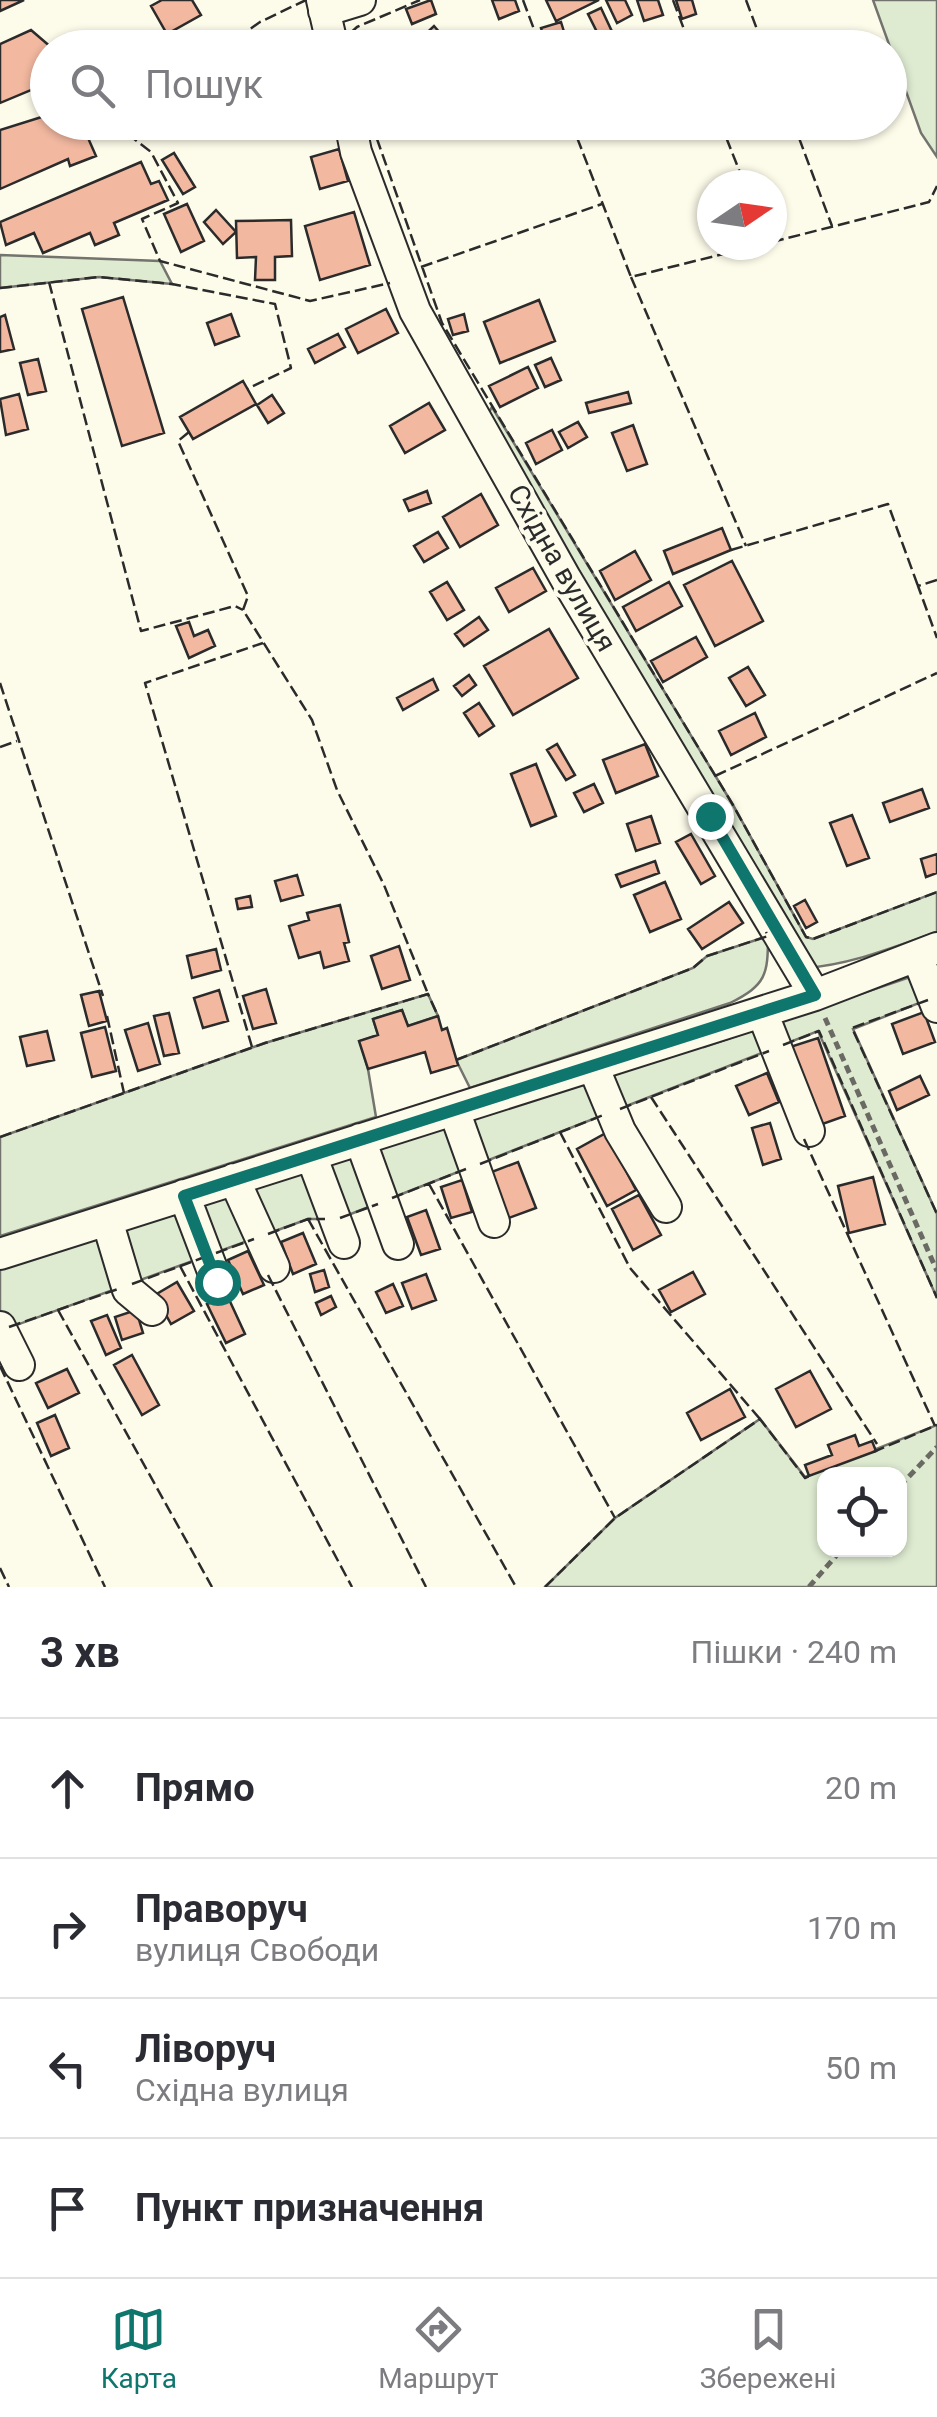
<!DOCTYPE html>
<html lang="uk">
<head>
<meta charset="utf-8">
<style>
  :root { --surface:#fff; --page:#f7f7f7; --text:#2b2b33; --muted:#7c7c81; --line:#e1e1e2; --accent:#0f766e }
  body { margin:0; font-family:Roboto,sans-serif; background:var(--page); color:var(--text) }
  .controls { position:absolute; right:30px; bottom:30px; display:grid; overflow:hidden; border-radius:20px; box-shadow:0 2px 8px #0004 }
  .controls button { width:90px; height:90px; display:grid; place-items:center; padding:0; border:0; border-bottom:2px solid var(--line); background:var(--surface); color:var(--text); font:50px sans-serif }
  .compass { position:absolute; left:697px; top:170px; width:90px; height:90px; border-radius:50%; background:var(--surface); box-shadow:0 2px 8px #0004; rotate:77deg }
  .stop { position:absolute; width:30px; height:30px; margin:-22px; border:8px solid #0f766e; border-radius:50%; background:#fff }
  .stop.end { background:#0f766e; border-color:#fff; box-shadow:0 2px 10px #0008 }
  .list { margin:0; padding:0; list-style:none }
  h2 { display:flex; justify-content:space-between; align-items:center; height:130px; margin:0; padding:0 40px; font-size:42px }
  h2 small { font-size:32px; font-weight:400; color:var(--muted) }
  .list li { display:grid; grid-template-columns:65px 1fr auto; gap:30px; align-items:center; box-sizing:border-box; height:140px; padding:0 40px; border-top:2px solid var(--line) }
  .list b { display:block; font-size:38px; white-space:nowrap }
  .list p { margin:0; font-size:32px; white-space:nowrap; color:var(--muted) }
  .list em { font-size:32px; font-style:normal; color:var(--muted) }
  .icon { flex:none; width:55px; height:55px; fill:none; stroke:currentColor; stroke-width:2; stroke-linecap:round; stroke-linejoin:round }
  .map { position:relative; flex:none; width:937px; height:1587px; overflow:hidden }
  .search { position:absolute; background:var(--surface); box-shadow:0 2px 8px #0004; left:30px; right:30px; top:30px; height:110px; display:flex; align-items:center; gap:25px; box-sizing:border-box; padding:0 35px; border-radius:55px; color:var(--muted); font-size:38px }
  .sheet { height:690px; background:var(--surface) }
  nav { display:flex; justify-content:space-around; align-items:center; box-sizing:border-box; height:140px; border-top:2px solid var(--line); background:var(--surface); font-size:28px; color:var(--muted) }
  nav a { display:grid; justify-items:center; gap:5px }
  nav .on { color:var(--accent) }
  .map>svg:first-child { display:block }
  .green { fill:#deebd1; stroke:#74746e; stroke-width:2.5; fill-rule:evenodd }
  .building { fill:#f2b8a0; stroke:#2b2b2b; stroke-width:2.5 }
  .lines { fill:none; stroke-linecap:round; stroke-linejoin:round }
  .minor-casing { stroke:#2b2b2b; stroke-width:34 }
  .path { stroke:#6a6964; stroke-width:5; stroke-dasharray:8 5; stroke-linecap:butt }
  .minor { stroke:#fdfbea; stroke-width:30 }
  .fence { stroke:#2b2b2b; stroke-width:2.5; stroke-dasharray:12 5; stroke-linecap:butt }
  .route { stroke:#0f766e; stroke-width:12 }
  .labels { text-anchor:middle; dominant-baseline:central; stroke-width:8; stroke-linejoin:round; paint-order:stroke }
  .street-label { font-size:28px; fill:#2b2b2b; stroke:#fdfbea }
</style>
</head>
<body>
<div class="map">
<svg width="937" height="1587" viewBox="0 0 937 1587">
  <rect width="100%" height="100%" fill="#fdfbea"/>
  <!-- green -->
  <path class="green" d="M873 0H937V157L921 133Z
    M0 255 160 261 172 284 99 277 0 288Z
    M492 407 733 805 806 937 813 939 937 892V932C894 947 850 965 805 968L484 421Z
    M768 936C768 975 766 985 730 1003L470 1088 456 1060 693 968 707 956Z
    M937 968V996L853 1029 937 1214V1298L818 1031 338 1219H308L0 1331V1263L701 1042 704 1047Z
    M428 994 438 1016 408 1026 402 1010 373 1019 378 1035 360 1041 368 1069 376 1117 0 1236V1137L265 1043Z
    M760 1419 805 1477 937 1425V1587H545L615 1518ZM824 1474H900V1550H824Z"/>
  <!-- building -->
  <path class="building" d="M0 0H24L0 11Z
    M162 0H192L201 15 167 34 151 6Z
    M431 0 436 14 412 24 406 9Z
    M492 0H515L519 11 499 19Z
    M546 0H599L556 21Z
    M606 0H625L632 15 617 23Z
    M637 0H658L663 15 644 21Z
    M676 0H692L696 14 682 19Z
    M601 8 615 38 603 44 588 14Z
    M561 22 569 48H547L541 28Z
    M434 26 440 33 425 47 419 40Z
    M31 30 52 48H48V83L0 103V44Z
    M455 37 459 48H447L444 41Z
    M48 115V122H81L96 156 70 166 68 159 0 189V130Z
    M339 149 348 181 320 189 311 157Z
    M174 153 195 187 183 194 162 160Z
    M141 162 151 184 159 181 168 200 114 223 119 235 95 245 90 233 43 253 34 233 6 245 0 222Z
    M187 204 204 241 181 252 164 214Z
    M216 210 236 232 223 244 204 222Z
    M354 212 370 265 320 280 305 226Z
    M291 220 292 256 275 257V280H255L256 257 237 258 236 221Z
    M123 297 164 433 122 446 82 309Z
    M539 300 555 341 500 363 484 322Z
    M386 309 398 333 358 353 346 329Z
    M231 314 239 336 215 345 207 323Z
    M464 314 468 331 453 335 448 319Z
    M5 315 14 349 0 352V317Z
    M338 334 345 347 315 363 308 349Z
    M551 358 561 380 545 387 535 365Z
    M38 359 46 391 28 395 20 363Z
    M528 367 538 388 500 407 489 386Z
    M243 381 256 404 193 439 180 417Z
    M628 392 631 403 589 413 586 403Z
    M19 394 28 429 6 435 0 399Z
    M272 395 284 413 268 423 257 405Z
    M429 403 445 430 405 453 390 426Z
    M578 422 587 437 568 448 559 432Z
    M633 425 647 464 627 471 612 433Z
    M552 430 562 450 536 464 526 443Z
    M427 491 431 503 409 511 404 500Z
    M481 494 498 525 460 547 443 517Z
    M722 528 731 550 673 574 664 551Z
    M438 532 448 548 424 562 414 546Z
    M635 551 651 580 615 600 600 571Z
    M732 561 763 621 715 646 684 585Z
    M533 568 546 591 509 612 496 588Z
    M447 582 464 610 447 620 430 592Z
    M669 582 682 606 636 631 623 607Z
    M479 617 488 630 464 646 455 634Z
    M189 622 194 636 208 630 215 646 189 658 176 626Z
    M549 629 578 678 513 715 484 666Z
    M696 637 707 657 663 682 651 661Z
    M748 667 765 695 746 706 729 678Z
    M469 675 476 685 462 696 454 686Z
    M433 679 438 690 403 710 397 698Z
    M479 703 494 726 479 736 464 713Z
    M755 713 766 737 731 755 719 731Z
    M557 744 575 775 566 780 547 750Z
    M645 744 658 776 616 793 603 760Z
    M536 764 556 816 531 826 511 774Z
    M594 784 603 803 584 812 574 793Z
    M922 789 929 808 890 822 883 803Z
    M852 815 869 858 847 866 830 823Z
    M651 816 660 843 636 851 627 824Z
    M691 834 715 876 701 884 676 842Z
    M937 854V873L926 877 921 859Z
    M655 861 659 873 621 887 616 875Z
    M297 875 303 895 281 901 275 881Z
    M665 882 681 919 650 932 634 895Z
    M250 896 252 907 238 909 236 899Z
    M805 900 817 922 806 928 794 906Z
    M729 902 743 923 702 949 688 929Z
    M340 905 349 942 344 943 349 961 324 968 320 952 299 958 289 926 309 920 307 913Z
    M399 946 410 980 382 989 371 956Z
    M216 949 221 970 192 978 187 956Z
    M266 989 276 1023 253 1029 243 996Z
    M219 990 228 1021 203 1028 194 998Z
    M99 991 107 1021 89 1026 81 995Z
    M402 1010 408 1026 438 1016 442 1030 447 1028 458 1065 431 1073 425 1052 368 1069 359 1041 378 1035 373 1019Z
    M924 1012 935 1042 903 1054 892 1024Z
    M169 1013 179 1053 164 1056 154 1016Z
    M148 1023 160 1064 138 1071 125 1030Z
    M105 1027 116 1071 92 1077 81 1033Z
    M47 1031 54 1060 27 1066 20 1037Z
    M818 1038 845 1116 817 1126 790 1047Z
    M767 1073 779 1102 749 1115 736 1086Z
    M920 1076 929 1095 897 1110 889 1091Z
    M770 1123 781 1159 763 1165 752 1128Z
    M606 1133 636 1190 607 1206 577 1149Z
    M518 1162 536 1208 506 1219 489 1173Z
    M873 1177 885 1224 849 1233 838 1186Z
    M462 1180 472 1212 451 1218 441 1187Z
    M639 1195 661 1235 633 1250 612 1209Z
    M426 1210 440 1249 421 1255 407 1217Z
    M303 1233 316 1264 293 1274 281 1242Z
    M248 1251 264 1285 243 1294 228 1260Z
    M324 1270 329 1287 315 1292 310 1274Z
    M693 1272 705 1294 671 1312 659 1290Z
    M426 1274 436 1300 412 1309 402 1283Z
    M177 1282 194 1311 171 1324 155 1295Z
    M393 1284 403 1306 386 1313 376 1292Z
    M227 1295 245 1334 226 1343 207 1304Z
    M331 1296 336 1307 321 1315 316 1303Z
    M136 1310 143 1333 122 1340 115 1317Z
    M107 1315 121 1348 106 1355 91 1321Z
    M132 1355 159 1405 142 1415 114 1365Z
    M67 1369 79 1393 48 1408 36 1383Z
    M810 1371 831 1409 796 1427 776 1389Z
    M730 1389 745 1417 701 1440 687 1413Z
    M55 1415 69 1448 51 1456 37 1423Z
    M855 1435 859 1446 872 1441 876 1451 809 1476 805 1465 832 1455 828 1445Z"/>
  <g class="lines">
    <defs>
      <path id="minor" d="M322 0 333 48
        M324 11 360 0
        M350 122 356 152 415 311 566 579 815 995
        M917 956 937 1007
        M762 1012 809 1131
        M593 1066 620 1131 666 1207
        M454 1110 494 1222
        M360 1139 398 1244
        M311 1155 344 1243
        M234 1179 274 1267
        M184 1195 217 1282
        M107 1220 128 1290 152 1310
        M0 1254 815 995 937 948
        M0 1327 19 1365"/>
    </defs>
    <!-- minor casing -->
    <use href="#minor" class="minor-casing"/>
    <!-- path -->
    <path class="path" d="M825 1018 937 1271
      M900 1486 937 1447
      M809 1587 841 1550"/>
    <!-- minor -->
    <use href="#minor" class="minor"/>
    <!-- fence -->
    <path class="fence" d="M523 0 541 48
      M673 0 691 48
      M746 0 764 48
      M223 48 260 22 306 0
      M349 48 346 37 357 27 420 0
      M125 122 120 128 151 152 178 203 142 219 160 261 310 301 390 283
      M371 122 442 323 733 805 806 937 813 939 937 892
      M571 122 631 277 759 245
      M720 122 745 185
      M793 122 832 226
      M772 242 929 202 937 186
      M421 267 602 204
      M631 277 746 546
      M49 282 141 631 235 606 243 610
      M0 288 99 277 172 284 275 304 291 368 247 389
      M189 432 178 441 248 596 243 610 312 720 337 790 384 885 428 994
      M731 550 888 504 918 586
      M937 580 918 586 937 638
      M0 683 103 996
      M0 747 17 741
      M715 776 937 673
      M928 1000 852 1028 937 1214
      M107 1016 124 1093
      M783 1045 819 1031 937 1298
      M252 1047 145 683 263 643
      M456 1060 693 968 707 956 768 936 766 932
      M651 1097 877 1444
      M620 1109 769 1051
      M560 1132 630 1268 760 1419
      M0 1137 265 1043 428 994 438 1016
      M804 1139 935 1426
      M480 1164 606 1114
      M429 1184 615 1518
      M392 1198 466 1169
      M340 1218 378 1204
      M308 1219 516 1587
      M268 1234 308 1219H325
      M216 1253 254 1239
      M180 1266 352 1587
      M268 1275 426 1587
      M132 1284 202 1258
      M58 1310 212 1587
      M9 1327 118 1289
      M0 1366 105 1587
      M873 1452 937 1425
      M0 1568 9 1587
      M545 1587 615 1518 760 1419 805 1478 812 1475"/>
  </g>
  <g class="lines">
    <!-- route -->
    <path class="route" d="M217 1282 184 1196 815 995 710 816"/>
  </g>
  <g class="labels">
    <!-- street labels -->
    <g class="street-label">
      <text transform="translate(562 568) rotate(60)">Східна вулиця</text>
    </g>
  </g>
</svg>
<div class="controls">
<button><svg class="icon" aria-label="locate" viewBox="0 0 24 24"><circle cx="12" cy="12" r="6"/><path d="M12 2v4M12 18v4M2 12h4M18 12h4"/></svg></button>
</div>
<svg class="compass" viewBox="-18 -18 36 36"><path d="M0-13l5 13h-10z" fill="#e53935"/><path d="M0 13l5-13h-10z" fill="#7c7c81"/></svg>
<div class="stop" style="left:217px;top:1282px"></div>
<div class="stop end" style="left:710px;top:816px"></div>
<div class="search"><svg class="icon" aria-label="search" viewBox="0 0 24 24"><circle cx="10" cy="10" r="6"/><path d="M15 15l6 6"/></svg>Пошук</div>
</div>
<section class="sheet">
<h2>3 хв<small>Пішки · 240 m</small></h2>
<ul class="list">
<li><svg class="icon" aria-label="ahead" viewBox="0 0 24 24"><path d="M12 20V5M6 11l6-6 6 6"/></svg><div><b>Прямо</b></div><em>20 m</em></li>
<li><svg class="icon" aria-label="right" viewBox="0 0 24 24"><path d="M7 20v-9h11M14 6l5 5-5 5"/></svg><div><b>Праворуч</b><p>вулиця Свободи</p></div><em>170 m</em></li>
<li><svg class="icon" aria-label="left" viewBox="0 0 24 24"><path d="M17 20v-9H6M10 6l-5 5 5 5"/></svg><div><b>Ліворуч</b><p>Східна вулиця</p></div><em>50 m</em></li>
<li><svg class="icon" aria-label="arrive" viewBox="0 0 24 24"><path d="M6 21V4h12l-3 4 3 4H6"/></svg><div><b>Пункт призначення</b></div></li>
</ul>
</section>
<nav>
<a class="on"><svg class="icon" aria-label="map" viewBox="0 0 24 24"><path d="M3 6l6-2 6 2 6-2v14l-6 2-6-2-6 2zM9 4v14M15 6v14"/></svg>Карта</a>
<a><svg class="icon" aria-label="directions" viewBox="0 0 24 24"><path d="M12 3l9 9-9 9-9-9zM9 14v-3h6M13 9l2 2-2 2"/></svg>Маршрут</a>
<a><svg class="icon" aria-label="saved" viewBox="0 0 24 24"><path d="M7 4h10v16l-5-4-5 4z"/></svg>Збережені</a>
</nav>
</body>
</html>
